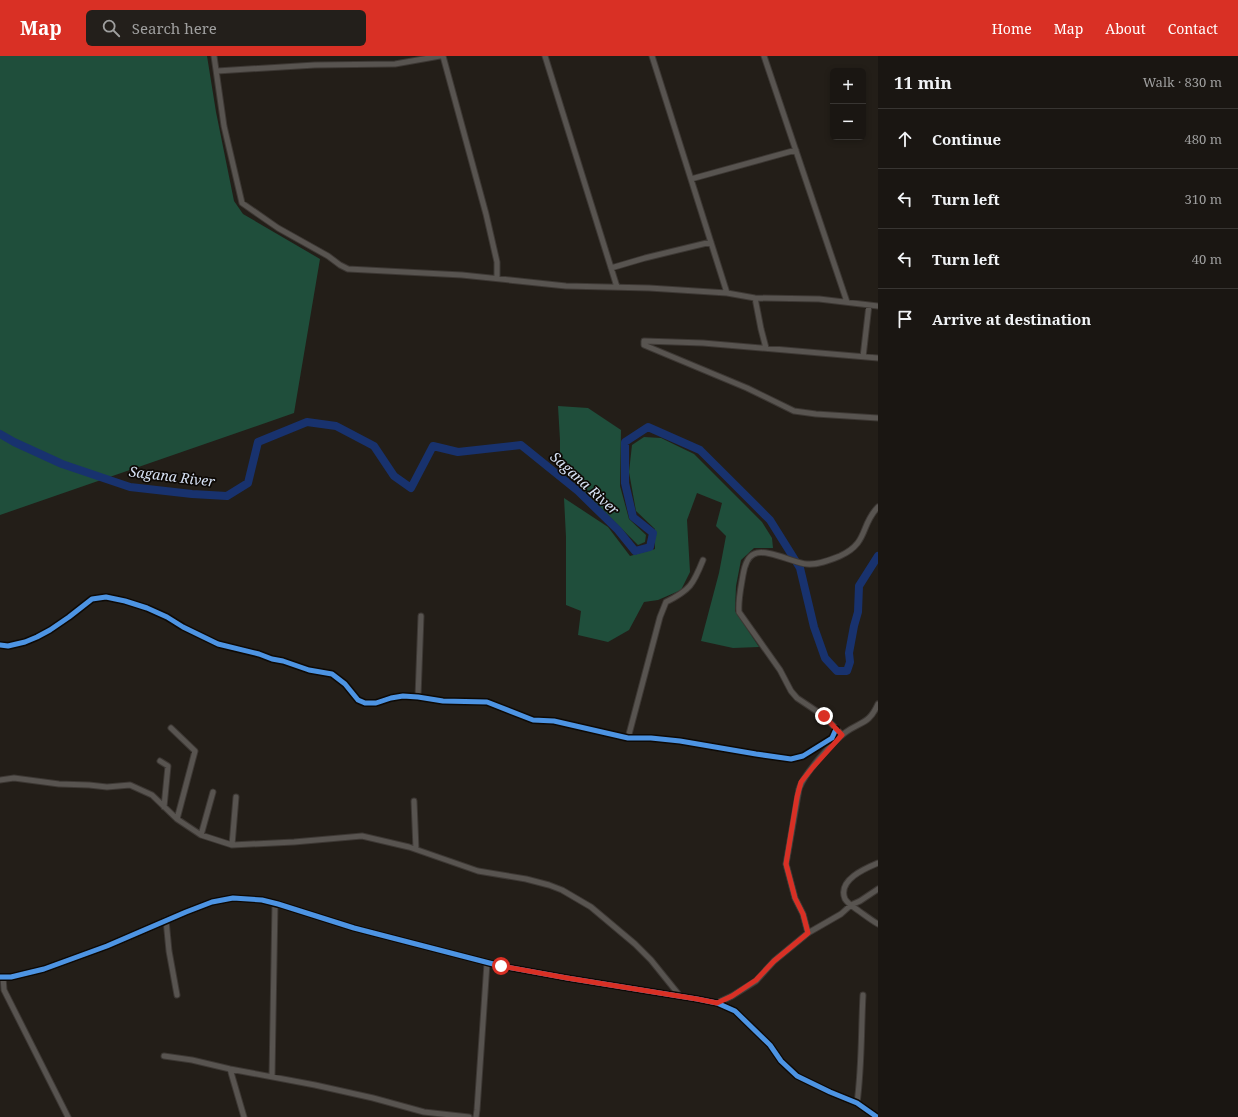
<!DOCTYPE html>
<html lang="en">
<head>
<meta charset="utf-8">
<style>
  :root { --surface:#1a1612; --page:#231f1b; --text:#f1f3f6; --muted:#9f9f9f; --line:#383532; --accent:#d93025 }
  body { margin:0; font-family:"Noto Serif",serif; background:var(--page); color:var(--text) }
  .controls { position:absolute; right:12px; top:12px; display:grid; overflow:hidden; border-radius:6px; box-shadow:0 2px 6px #0003 }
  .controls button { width:36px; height:36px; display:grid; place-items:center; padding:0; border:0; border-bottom:1px solid var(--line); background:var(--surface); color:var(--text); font:20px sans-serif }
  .stop { position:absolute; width:12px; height:12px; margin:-9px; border:3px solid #d93025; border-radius:50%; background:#fff }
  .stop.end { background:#d93025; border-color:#fff; box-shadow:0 1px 4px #0008 }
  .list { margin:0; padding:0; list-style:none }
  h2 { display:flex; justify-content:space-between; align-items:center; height:52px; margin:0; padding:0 16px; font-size:17px }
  h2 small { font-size:13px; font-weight:400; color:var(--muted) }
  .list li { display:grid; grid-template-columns:26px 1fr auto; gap:12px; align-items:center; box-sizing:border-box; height:60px; padding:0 16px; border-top:1px solid var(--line) }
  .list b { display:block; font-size:15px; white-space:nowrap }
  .list em { font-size:13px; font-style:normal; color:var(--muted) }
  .icon { flex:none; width:22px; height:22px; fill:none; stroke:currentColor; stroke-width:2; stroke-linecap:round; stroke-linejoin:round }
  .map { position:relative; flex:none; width:878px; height:1061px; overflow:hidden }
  header { display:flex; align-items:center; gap:24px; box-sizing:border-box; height:56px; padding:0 20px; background:var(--accent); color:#fff }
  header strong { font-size:19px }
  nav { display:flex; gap:22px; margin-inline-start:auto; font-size:14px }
  .search { width:280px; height:36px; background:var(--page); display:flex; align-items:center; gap:10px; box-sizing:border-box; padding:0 14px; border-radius:6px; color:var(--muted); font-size:15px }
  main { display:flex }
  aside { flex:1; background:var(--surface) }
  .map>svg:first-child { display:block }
  .forest { fill:#1f4e3b }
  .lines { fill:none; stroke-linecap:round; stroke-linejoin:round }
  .river { stroke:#18326e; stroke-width:8 }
  .minor-casing { stroke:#3d3834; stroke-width:7 }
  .tertiary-casing { stroke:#3d3834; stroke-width:8 }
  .minor { stroke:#585450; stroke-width:5 }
  .tertiary { stroke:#585450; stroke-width:6 }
  .cycleway-casing { stroke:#0d0905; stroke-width:8 }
  .cycleway { stroke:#4d94e3; stroke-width:5 }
  .route { stroke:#d93025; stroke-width:5 }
  .labels { text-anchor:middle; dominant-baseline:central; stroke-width:3.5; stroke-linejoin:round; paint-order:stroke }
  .water-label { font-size:14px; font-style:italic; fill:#d7e2f5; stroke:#0d0905 }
</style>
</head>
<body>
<header>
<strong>Map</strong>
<div class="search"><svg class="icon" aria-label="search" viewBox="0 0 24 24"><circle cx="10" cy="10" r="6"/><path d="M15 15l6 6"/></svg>Search here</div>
<nav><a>Home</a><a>Map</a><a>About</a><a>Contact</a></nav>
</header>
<main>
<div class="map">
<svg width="878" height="1061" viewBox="0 0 878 1061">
  <rect width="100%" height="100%" fill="#231e18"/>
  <!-- forest -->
  <path class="forest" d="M0 0H207L216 56 234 145 243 158 320 203 294 357 0 459Z
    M558 350 588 352 621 374 620 430 629 463 646 479 645 486 638 489 575 426 560 415V384Z
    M644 381 661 382 694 398 762 466 772 482 773 492H754L741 504 736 530 735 555 759 591 733 592 701 585 719 517 726 480 716 470 722 447 697 437 687 464 690 516 681 534 658 544 644 546 629 574 608 586 578 579 581 555 566 549V481L564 442 608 471 630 500 655 493V473L636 455 629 416 632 389Z"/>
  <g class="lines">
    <!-- river -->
    <path class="river" d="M0 378 14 386 62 408 130 431 192 438 227 440 248 427 258 386 307 366 336 370 374 390 394 420 411 432 433 390 458 396 521 389 578 435 618 474 635 495 650 491 653 477 633 461 625 427V386L648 371 700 394 770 464 800 512 814 571 825 602 837 615H847L850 606 849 597 854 570 858 556 859 530 878 500"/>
    <defs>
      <path id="minor" d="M214 0 224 70 242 147 278 172 328 200 340 209 348 213 462 219 566 230 649 232 727 237 755 242 819 243 878 250
        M443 0 486 158 497 206V222
        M545 0 617 231
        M652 0 727 237
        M764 0 847 246
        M217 15 315 9 395 8 440 0
        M691 123 796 94
        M611 212 645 202 711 186
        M755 242 761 273 766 292
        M863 301 869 249
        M878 302 703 287 644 285V289L747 332 794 355 816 358 878 362
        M0 589 8 590 25 586 37 581 50 574 69 561 92 543 106 541 125 545 147 552 167 561 183 571 218 588 259 598 272 603 283 605 309 614 332 618 345 628 358 644 365 647H376L391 642 403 640 418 641 443 645 487 646 533 664 554 665 628 682H651L680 685 756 698 791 703 803 700 832 682 836 673
        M418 641 421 560
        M171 672 195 695 177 763
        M842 679 824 660 797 642 791 635 780 614 739 556C738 544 741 531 743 519 744 513 747 501 754 498 766 492 794 507 807 508 818 509 830 504 840 500 869 487 860 469 878 451
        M628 682 660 561 666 546C690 534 693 529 703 504
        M160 705 168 710 164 751
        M0 724 14 722 59 728 89 729 107 731 130 729 152 739 177 763 201 779 232 789 294 786 362 780 409 791 478 815 526 823 549 829 562 834 591 851 635 888 651 904 680 940
        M414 745 416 793
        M201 779 213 736
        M232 789 236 741
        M878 807C866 812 837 824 845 843 848 848 855 852 859 855 866 860 871 864 878 868
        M166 864 169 895 177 939
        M808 877 803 858 795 842 786 808 799 733C804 718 832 686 846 676 862 665 869 668 878 648
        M3 921 4 934 68 1061
        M717 947 732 940 756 925 774 905 808 877 841 858 851 849 860 845 878 833
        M164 1000 192 1004 230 1013 315 1029 373 1042 424 1056 469 1061
        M230 1013 244 1061
        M272 1020 275 847
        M857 1047C862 1011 861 975 863 939
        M476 1061 477 1054 487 907"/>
      <path id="tertiary" d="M0 921H11L44 913 107 890 186 856 212 846 233 842 262 844 278 848 354 872 501 910 567 922 697 943 717 947 735 955 770 989 781 1005 797 1020 830 1036 857 1047 877 1061"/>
    </defs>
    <!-- minor casing -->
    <use href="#minor" class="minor-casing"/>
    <!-- tertiary casing -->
    <use href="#tertiary" class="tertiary-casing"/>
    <!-- minor -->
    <use href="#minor" class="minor"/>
    <!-- tertiary -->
    <use href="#tertiary" class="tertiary"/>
    <defs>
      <path id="cycleway" d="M0 589 8 590 25 586 37 581 50 574 69 561 92 543 106 541 125 545 147 552 167 561 183 571 218 588 259 598 272 603 283 605 309 614 332 618 345 628 358 644 365 647H376L391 642 403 640 418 641 443 645 487 646 533 664 554 665 628 682H651L680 685 756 698 791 703 803 700 832 682 836 673
        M0 921H11L44 913 107 890 186 856 212 846 233 842 262 844 278 848 354 872 501 910 567 922 697 943 717 947 735 955 770 989 781 1005 797 1020 830 1036 857 1047 877 1061"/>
    </defs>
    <!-- cycleway casing -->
    <use href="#cycleway" class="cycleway-casing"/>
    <!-- cycleway -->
    <use href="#cycleway" class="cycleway"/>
  </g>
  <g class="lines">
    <!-- route -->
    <path class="route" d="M501 910 567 922 697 943 717 947 732 940 756 924 774 905 808 877 803 858 795 842 786 808 797 741 801 726 813 711 842 679 824 660"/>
  </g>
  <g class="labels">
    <!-- water labels -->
    <g class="water-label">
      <text transform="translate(172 420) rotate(7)">Sagana River</text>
      <text transform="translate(585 427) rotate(42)">Sagana River</text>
    </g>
  </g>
</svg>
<div class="controls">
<button>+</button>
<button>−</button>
</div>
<div class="stop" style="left:501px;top:910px"></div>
<div class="stop end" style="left:824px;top:660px"></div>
</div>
<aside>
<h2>11 min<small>Walk · 830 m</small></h2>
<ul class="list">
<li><svg class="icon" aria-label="ahead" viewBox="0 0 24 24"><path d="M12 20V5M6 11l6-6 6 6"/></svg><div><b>Continue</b></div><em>480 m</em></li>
<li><svg class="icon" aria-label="left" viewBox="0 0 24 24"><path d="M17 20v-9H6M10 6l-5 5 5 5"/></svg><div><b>Turn left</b></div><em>310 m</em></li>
<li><svg class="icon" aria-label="left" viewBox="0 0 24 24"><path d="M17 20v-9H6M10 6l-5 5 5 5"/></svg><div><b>Turn left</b></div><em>40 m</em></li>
<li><svg class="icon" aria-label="arrive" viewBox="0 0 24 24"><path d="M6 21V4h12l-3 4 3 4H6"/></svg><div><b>Arrive at destination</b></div></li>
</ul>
</aside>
</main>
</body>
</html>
